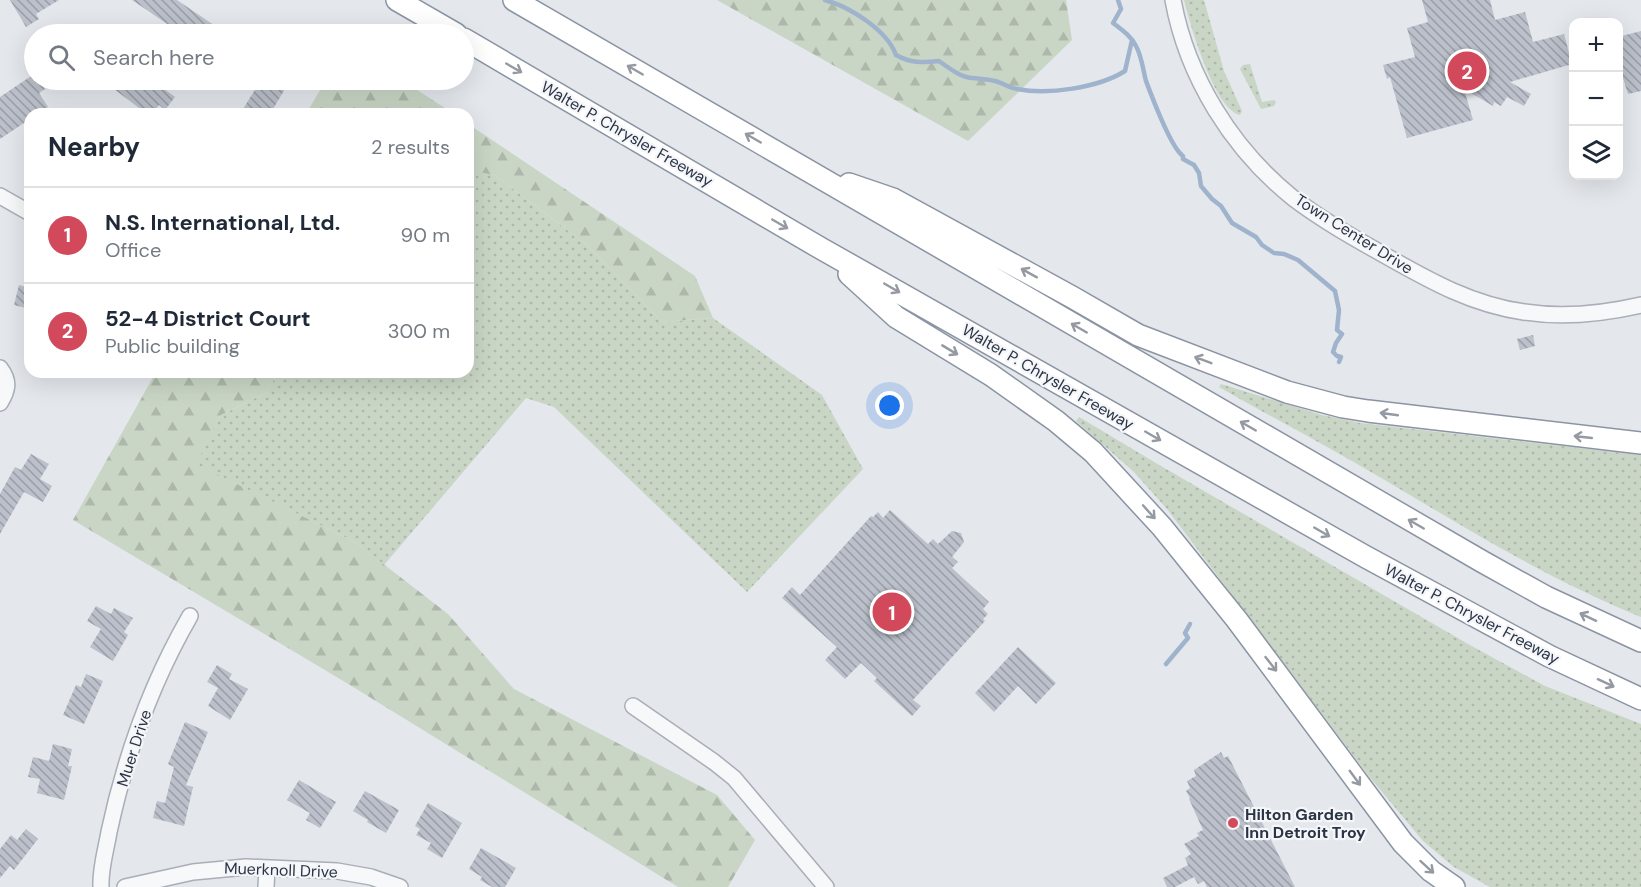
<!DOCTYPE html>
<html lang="en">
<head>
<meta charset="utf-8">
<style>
  :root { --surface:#fff; --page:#f2f2f3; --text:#1f2937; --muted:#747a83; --line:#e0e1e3; --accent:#d1495b }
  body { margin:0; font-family:"DM Sans",sans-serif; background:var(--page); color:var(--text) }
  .controls { position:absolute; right:18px; top:18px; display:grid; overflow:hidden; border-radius:12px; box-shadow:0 6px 24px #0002 }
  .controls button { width:54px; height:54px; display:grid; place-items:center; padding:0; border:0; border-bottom:2px solid var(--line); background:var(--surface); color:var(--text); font:30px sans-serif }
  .you { position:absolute; left:890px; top:406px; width:21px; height:21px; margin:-15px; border:4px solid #fff; border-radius:50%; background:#1a73e8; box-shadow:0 0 0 9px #1a73e833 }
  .badge { display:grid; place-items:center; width:39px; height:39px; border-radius:50%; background:var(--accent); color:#fff; font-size:20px; font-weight:700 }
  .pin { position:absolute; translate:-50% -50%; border:3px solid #fff; box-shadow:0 2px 6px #0006 }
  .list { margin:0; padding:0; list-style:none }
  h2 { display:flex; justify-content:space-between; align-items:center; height:78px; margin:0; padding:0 24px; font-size:26px }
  h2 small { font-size:20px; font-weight:400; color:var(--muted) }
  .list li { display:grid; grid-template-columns:39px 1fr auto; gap:18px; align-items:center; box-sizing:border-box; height:96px; padding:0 24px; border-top:2px solid var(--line) }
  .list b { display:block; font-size:22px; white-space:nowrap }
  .list p { margin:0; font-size:20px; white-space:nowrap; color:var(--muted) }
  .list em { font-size:20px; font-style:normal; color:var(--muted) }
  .icon { flex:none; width:33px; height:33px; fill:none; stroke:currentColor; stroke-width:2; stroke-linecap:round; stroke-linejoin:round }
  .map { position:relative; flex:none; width:1641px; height:887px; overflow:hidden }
  .search { position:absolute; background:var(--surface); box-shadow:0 6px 24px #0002; left:24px; top:24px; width:450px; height:66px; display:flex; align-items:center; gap:15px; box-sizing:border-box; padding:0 21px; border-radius:33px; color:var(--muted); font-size:22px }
  .panel { position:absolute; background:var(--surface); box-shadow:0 6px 24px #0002; left:24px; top:108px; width:450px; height:270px; border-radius:18px }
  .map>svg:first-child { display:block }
  .grass { fill:url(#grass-dots) }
  .forest { fill:url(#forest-firs) }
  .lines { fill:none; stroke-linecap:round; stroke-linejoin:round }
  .stream { stroke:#9fb4cc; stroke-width:4.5 }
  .building { fill:url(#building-back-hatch) }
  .minor-casing { stroke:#a9aeb7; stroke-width:18 }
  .highway-casing { stroke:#8b94a3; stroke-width:24 }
  .minor { stroke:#f7f8fa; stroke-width:15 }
  .highway { stroke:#fff; stroke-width:21 }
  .oneway { stroke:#959aa2 }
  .poi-dot { fill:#d1495b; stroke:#f4f6f9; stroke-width:2 }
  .labels { text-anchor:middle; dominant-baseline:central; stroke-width:4.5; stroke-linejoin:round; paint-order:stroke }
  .street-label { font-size:16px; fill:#2b3445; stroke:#f4f6f9 }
  .poi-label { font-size:16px; font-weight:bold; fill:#2b3445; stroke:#f4f6f9; text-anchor:start }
</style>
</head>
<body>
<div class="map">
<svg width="1641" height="887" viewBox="0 0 1641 887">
  <defs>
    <pattern id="grass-dots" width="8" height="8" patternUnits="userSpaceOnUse" patternTransform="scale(1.5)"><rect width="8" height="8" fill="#c9d6c5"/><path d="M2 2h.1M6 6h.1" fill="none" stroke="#adb8ab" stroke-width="1.8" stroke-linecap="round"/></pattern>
    <pattern id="forest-firs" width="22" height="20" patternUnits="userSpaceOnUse" patternTransform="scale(1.5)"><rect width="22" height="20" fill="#c9d6c5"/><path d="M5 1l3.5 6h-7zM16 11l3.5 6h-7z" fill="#adb8ab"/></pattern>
    <pattern id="building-back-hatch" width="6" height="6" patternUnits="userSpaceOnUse" patternTransform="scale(1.5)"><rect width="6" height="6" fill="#bbc0ca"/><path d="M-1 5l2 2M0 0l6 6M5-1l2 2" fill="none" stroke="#989da6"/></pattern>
  </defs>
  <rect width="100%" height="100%" fill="#e4e7ec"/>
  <!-- grass -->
  <path class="grass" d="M1184 0H1204L1224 71 1242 111 1240 115C1214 109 1190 24 1184 0Z
    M1250 64 1262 102 1274 100 1276 102 1274 106 1261 109 1240 69 1243 65Z
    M478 171 495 175 587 245 662 322 713 318 822 395 863 469 747 592 554 407 526 398 384 565 355 542 195 464 221 415 266 393 278 372H468V193Z
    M1221 384 1322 415 1360 423 1641 455V617C1550 580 1467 529 1383 479 1329 447 1273 418 1219 387Z
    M1079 417 1161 466 1468 644 1545 686 1641 724V887H1490L1454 867 1423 841 1368 775 1167 509 1133 471 1076 421Z"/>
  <!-- forest -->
  <path class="forest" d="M717 0H1066L1072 40 968 141Z
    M326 80H402L454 114H306Z
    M468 124 695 276 713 318 662 322 587 245 495 175 478 172 468 193Z
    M156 372H278L266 393 221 415 196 464 355 542 448 614 514 689 717 795 755 840 728 887H678L345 682 73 520Z"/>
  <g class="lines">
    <!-- stream -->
    <path class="stream" d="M825 0C850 7 887 30 896 55 910 63 923 63 939 61 949 68 960 77 972 78 980 79 987 79 995 81 1003 83 1009 88 1017 89 1048 95 1098 88 1125 71L1132 40
      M1118 0 1121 9 1113 23C1122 30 1131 36 1136 46 1142 57 1143 70 1146 81 1152 97 1171 148 1183 156V159L1194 165 1199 173 1201 186 1212 199 1221 206 1232 223 1256 237 1262 245 1274 253 1284 254 1298 260 1335 291 1339 310 1337 330 1342 334 1336 343 1333 352 1337 356 1341 357 1339 362
      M1166 664 1188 638 1185 633 1190 624"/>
  </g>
  <!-- building -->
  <path class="building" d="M10 0H59L36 14 39 19 26 27Z
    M132 0H177L227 34H182Z
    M1422 0H1490L1495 20 1525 12 1533 42 1564 34 1572 64 1510 82 1531 94 1524 106 1507 97 1501 106 1494 102 1493 106 1464 89 1473 120 1407 138 1390 77 1387 79 1383 65 1415 57 1407 28 1428 22Z
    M1641 31V91L1628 94 1623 78 1618 80V37Z
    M34 74V80H39L45 89 39 93 48 107 38 114H30V119L0 139V97Z
    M102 80H152L175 97 165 110 159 105 152 114H147Z
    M261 80H269L285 89 270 114H240Z
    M19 285 30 288V309L14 305Z
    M1533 335 1535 346 1520 350 1517 339Z
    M31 454 49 464 40 479 52 486 43 502 24 492 0 534V494L15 467 21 470Z
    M890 510 928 544 933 539 938 544 952 531 961 533 964 542 952 557 958 562 952 568 989 602 983 609 988 614 983 619 985 621 913 700 921 706 912 716 874 681 877 678 861 663 845 679 825 660 837 647 782 598 792 587 800 595 871 516 873 517 878 512 883 518Z
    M96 606 111 614 114 608 133 618 124 632 128 635 113 661 90 647 101 629 87 621Z
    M1018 647 1056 683 1036 704 1018 686 994 712 975 693Z
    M217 665 232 674 229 679 248 689 230 720 208 706 218 688 207 682Z
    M86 674 103 681 84 724 63 715 76 685 81 687Z
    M185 722 208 732 186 785 193 787 184 826 153 818 157 801 165 803 174 767 168 764Z
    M53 744 72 749 68 766H72L64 800 37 793 40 779 28 777 33 757 49 761Z
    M1221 752 1224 758 1228 756 1295 887H1207L1204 881 1198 884 1194 877 1175 887H1167L1163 878 1188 865 1185 858 1191 854 1184 844 1199 836 1197 833 1203 830 1189 799 1190 798 1186 791 1190 788 1187 781 1196 776 1194 770Z
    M299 780 336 802 320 828 306 820 310 813 287 800Z
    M365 791 399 810 386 833 367 822 368 820 353 811Z
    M428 803 462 823 442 858 427 849 431 843 416 835 420 829 415 826Z
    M26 829 38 839 14 870 10 866 0 878V849L11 835 17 840Z
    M481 848 516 868 505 887H492L480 880 482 877 469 869Z"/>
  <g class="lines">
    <defs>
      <path id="minor" d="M1173 0C1187 77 1232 149 1293 198 1322 220 1354 238 1386 256 1430 281 1473 305 1524 312 1563 318 1602 314 1641 305
        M0 196 30 213
        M0 368C10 381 8 390 0 403
        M633 706 714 762 734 778 826 887
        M101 887C100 869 106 850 109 832 125 757 152 682 190 616
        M125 887 193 872 246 867 337 871 371 877 400 887
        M266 887 267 868"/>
      <path id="highway" d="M397 0 456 34
        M514 0 1483 562 1546 597 1641 641
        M464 39 822 249 1366 557 1549 656 1641 699
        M849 184 893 199 1072 297 1138 335 1287 392 1343 407 1368 411 1641 443
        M849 274 896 317 991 375 1056 421 1093 452 1162 527 1237 620 1403 843 1431 871 1454 887"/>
    </defs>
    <!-- minor casing -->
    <use href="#minor" class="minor-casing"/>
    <!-- highway casing -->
    <use href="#highway" class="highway-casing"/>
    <!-- minor -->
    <use href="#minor" class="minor"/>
    <!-- highway -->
    <use href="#highway" class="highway"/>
  </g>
  <!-- one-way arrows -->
  <defs><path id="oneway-shaft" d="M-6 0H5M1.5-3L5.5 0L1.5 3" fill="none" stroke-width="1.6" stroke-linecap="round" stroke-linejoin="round" transform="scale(1.5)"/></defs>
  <g class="oneway">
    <use href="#oneway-shaft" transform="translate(514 68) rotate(30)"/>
    <use href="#oneway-shaft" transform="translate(635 70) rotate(-150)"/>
    <use href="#oneway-shaft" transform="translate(753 138) rotate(-150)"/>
    <use href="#oneway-shaft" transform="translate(780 224) rotate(30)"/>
    <use href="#oneway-shaft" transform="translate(1029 273) rotate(-151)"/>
    <use href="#oneway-shaft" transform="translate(892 288) rotate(30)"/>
    <use href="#oneway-shaft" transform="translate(1079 328) rotate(-150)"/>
    <use href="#oneway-shaft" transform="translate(950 350) rotate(31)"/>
    <use href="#oneway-shaft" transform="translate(1203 360) rotate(-159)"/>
    <use href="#oneway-shaft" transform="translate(1389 414) rotate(-172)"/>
    <use href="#oneway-shaft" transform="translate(1248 426) rotate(-150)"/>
    <use href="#oneway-shaft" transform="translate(1153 436) rotate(30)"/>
    <use href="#oneway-shaft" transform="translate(1583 437) rotate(-174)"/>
    <use href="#oneway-shaft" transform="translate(1149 512) rotate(48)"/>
    <use href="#oneway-shaft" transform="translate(1416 524) rotate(-150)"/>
    <use href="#oneway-shaft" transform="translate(1322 532) rotate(30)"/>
    <use href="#oneway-shaft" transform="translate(1588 617) rotate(-155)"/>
    <use href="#oneway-shaft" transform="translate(1271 664) rotate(52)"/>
    <use href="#oneway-shaft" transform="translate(1606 683) rotate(25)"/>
    <use href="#oneway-shaft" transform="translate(1355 778) rotate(54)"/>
    <use href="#oneway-shaft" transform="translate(1427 867) rotate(42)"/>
  </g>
  <!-- markers -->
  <circle class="poi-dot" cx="1233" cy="823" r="6"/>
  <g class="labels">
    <!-- street labels -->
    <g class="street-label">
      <text transform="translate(627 134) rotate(30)">Walter P. Chrysler Freeway</text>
      <text transform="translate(1354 234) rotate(32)">Town Center Drive</text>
      <text transform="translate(1048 377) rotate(30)">Walter P. Chrysler Freeway</text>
      <text transform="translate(1472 614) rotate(28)">Walter P. Chrysler Freeway</text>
      <text transform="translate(134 748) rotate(-72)">Muer Drive</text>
      <text transform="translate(281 870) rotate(2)">Muerknoll Drive</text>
    </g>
    <!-- poi labels -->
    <g class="poi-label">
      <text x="1245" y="814">Hilton Garden<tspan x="1245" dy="18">Inn Detroit Troy</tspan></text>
    </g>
  </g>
</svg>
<div class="controls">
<button>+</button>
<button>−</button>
<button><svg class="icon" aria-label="layers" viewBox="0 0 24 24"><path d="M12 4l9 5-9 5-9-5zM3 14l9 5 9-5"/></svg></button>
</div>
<div class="you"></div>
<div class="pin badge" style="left:892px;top:612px">1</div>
<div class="pin badge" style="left:1467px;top:71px">2</div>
<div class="search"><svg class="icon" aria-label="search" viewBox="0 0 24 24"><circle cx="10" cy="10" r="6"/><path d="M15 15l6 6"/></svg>Search here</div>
<section class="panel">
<h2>Nearby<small>2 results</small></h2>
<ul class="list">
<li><span class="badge">1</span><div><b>N.S. International, Ltd.</b><p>Office</p></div><em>90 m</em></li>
<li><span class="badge">2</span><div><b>52-4 District Court</b><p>Public building</p></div><em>300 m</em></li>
</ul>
</section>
</div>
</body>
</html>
